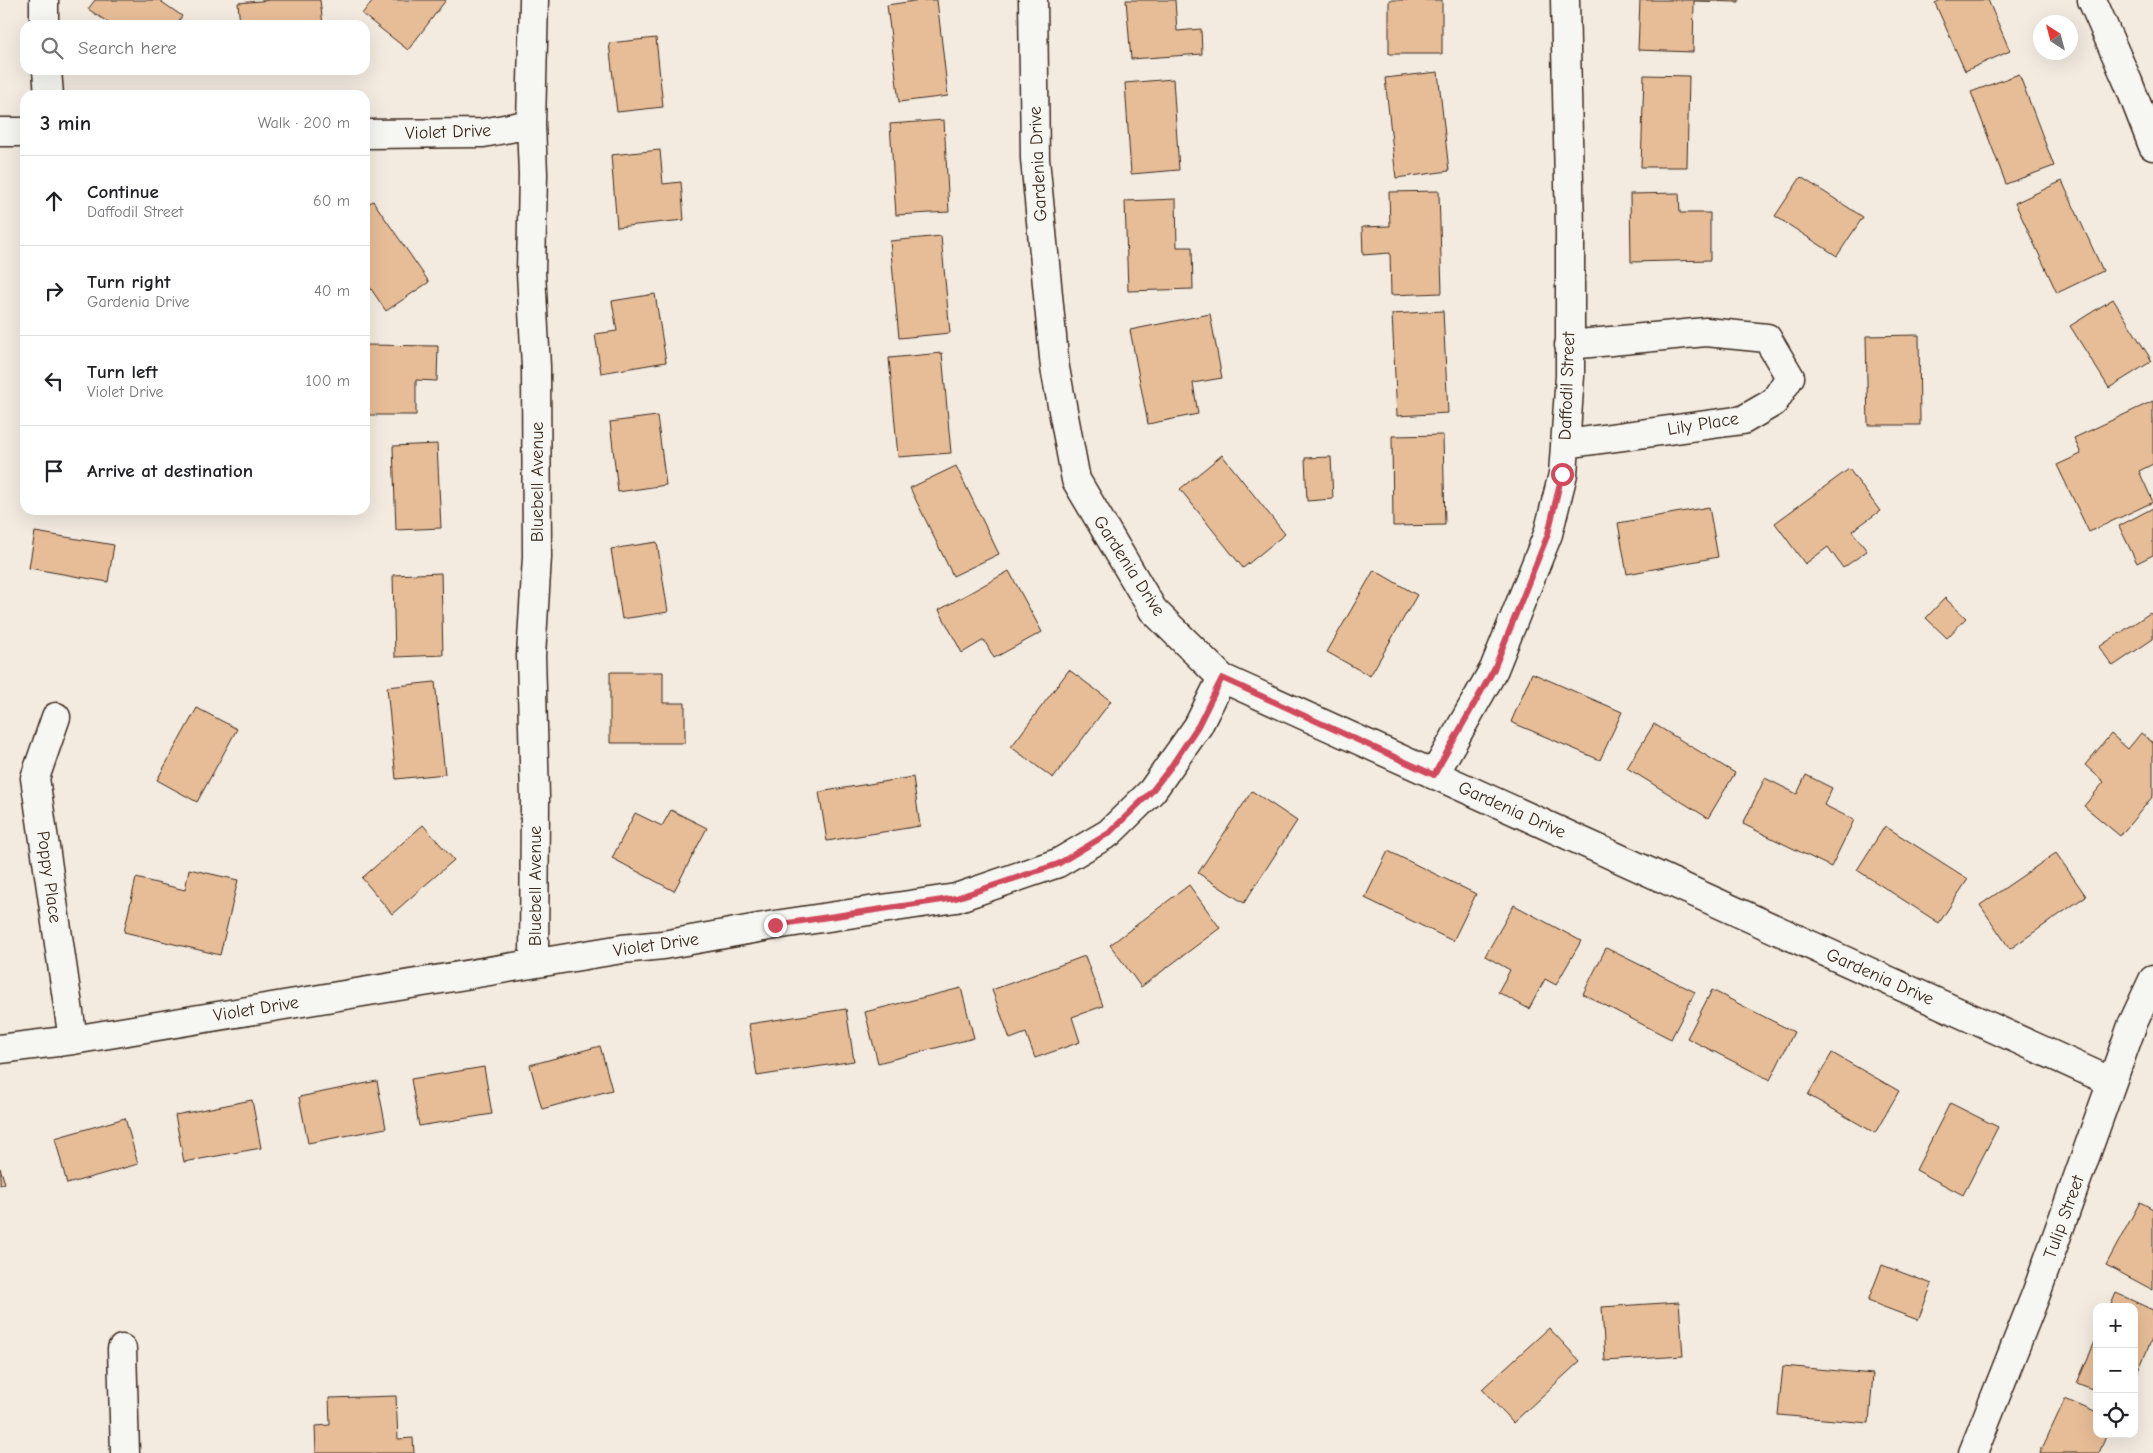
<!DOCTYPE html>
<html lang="en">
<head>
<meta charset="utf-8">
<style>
  :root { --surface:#fff; --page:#f2f2f2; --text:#202124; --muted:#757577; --line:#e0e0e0 }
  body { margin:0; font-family:"Comic Neue",sans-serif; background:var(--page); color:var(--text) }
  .controls { position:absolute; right:15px; bottom:15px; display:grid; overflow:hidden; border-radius:10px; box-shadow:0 5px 20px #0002 }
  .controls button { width:45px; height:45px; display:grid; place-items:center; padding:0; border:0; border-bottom:1px solid var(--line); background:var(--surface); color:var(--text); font:25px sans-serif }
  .compass { position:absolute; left:2033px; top:15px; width:45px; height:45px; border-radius:50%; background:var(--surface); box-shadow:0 5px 20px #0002; rotate:324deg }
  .stop { position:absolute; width:15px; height:15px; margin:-11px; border:4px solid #d1495b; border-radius:50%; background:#fff }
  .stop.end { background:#d1495b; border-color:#fff; box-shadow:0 1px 5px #0008 }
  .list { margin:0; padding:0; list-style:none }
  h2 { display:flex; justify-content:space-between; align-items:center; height:65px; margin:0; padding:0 20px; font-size:21px }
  h2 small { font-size:16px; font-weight:400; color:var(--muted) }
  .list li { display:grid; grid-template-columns:32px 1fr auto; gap:15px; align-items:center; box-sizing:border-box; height:90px; padding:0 20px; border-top:1px solid var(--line) }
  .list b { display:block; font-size:19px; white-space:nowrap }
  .list p { margin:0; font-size:16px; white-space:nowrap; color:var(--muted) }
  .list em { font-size:16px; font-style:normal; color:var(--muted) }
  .icon { flex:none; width:28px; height:28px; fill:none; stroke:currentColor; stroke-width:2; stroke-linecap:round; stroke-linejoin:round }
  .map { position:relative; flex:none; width:2153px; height:1453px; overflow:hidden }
  .search { position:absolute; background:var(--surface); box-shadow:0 5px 20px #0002; left:20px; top:20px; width:350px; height:55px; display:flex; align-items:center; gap:12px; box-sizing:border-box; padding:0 18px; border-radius:15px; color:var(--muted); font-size:19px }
  .panel { position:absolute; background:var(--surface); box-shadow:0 5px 20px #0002; left:20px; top:90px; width:350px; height:425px; border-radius:15px }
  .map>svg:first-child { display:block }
  .building { fill:#e7bd97; stroke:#3b2a1e }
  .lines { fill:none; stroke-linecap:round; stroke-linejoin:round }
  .street-casing { stroke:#3b2a1e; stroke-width:31 }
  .street { stroke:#f6f6f2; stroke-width:28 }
  .route { stroke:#d1495b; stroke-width:6 }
  .labels { text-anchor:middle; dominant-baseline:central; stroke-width:5; stroke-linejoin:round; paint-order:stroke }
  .street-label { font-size:18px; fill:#3b2a1e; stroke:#f6f6f2 }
</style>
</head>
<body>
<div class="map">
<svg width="2153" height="1453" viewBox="0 0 2153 1453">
  <rect width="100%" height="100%" fill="#f3ebe0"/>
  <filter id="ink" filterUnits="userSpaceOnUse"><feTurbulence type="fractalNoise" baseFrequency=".02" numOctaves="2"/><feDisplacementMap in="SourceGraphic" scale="10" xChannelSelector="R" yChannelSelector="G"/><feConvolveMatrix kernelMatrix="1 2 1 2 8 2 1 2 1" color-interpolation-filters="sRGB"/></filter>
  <g filter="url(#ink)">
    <!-- building -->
    <path class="building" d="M95 0H159L182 16 176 25H112L88 9Z
      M271 0H320L323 25H240L238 3Z
      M373 0H446L408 50 362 14Z
      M921 0H937L948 96 899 102 887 5Z
      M1126 0H1175L1177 31 1201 29 1202 54 1131 59Z
      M1389 0H1442V54H1389Z
      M1640 0H1739V2L1694 1 1693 52 1638 50Z
      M1941 0H1988L2010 51 1965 71 1935 3Z
      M656 38 663 107 617 112 609 43Z
      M1438 72 1449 171 1396 178 1385 78Z
      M2019 74 2054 166 2006 184 1971 92Z
      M1644 75 1689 76 1687 167H1641Z
      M1173 79 1179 170 1131 174 1125 83Z
      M944 120 949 212 896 215 890 124Z
      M660 150 663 184 681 182 684 220 617 227 611 155Z
      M1801 177 1863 217 1837 256 1775 216Z
      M2062 181 2103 271 2057 293 2015 203Z
      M1439 191 1442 293 1391 295 1390 253 1363 255 1362 227 1390 226 1389 192Z
      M1679 193 1680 213H1710V260L1631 262 1630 194Z
      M1176 199 1177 247H1192L1193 289 1128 291 1125 201Z
      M373 201 429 282 386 311 365 280V206Z
      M941 236 950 333 899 338 890 241Z
      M655 294 666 362 601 373 595 334 617 331 612 301Z
      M2113 299 2152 361 2109 388 2070 326Z
      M1443 311 1448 413 1397 416 1392 314Z
      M1210 314 1222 378 1193 383 1198 414 1148 424 1130 330Z
      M1919 335 1920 425H1868L1866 336Z
      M365 345 438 346 437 381 416 380V415H365Z
      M942 353 951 453 898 457 889 358Z
      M2153 401V464L2139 471 2153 502 2089 532 2057 465 2081 454 2074 438Z
      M657 416 666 485 618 492 610 422Z
      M1443 435 1445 525 1393 526 1392 436Z
      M437 444 441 528 396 530 393 446Z
      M1222 455 1285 534 1243 568 1180 489Z
      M1331 457 1333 499 1307 501 1305 458Z
      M956 466 999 554 953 576 910 488Z
      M1849 469 1880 511 1852 531 1867 551 1843 568 1828 547 1805 564 1775 523Z
      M1709 507 1718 557 1627 574 1618 523Z
      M2153 508V555L2137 563 2119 526Z
      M35 532 114 545 108 582 29 568Z
      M657 542 668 612 622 619 611 549Z
      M1374 570 1417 595 1370 676 1327 652Z
      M1009 571 1042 632 994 658 984 640 962 653 939 610Z
      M441 573 443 655 395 657 393 575Z
      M1945 598 1966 618 1947 638 1926 618Z
      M2150 613 2153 617V639L2113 666 2099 647Z
      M1069 670 1111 701 1053 778 1011 747Z
      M610 672H663V703H685V743H610Z
      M1532 673 1622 712 1600 760 1511 722Z
      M435 682 445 774 396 779 387 687Z
      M197 708 237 729 197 802 157 780Z
      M1654 724 1735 773 1708 818 1627 768Z
      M2141 733 2153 743V796L2120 836 2084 806 2104 782 2085 765 2111 734 2128 749Z
      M1806 775 1832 788 1824 805 1854 820 1831 867 1743 824 1765 778 1797 794Z
      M913 777 920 826 827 841 819 792Z
      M1252 791 1297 821 1244 903 1198 873Z
      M671 810 707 828 674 891 612 858 635 813 662 826Z
      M423 825 454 860 392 914 362 878Z
      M1885 826 1968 879 1939 923 1857 870Z
      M1388 851 1476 894 1453 941 1365 898Z
      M2056 853 2086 896 2010 949 1980 905Z
      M189 869 238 880 220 955 124 932 136 878 185 890Z
      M1189 885 1220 928 1141 987 1110 945Z
      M1514 905 1581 941 1556 985 1545 979 1529 1009 1498 992 1510 970 1485 956Z
      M1606 948 1695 992 1671 1039 1583 994Z
      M1085 956 1103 1006 1072 1017 1080 1042 1035 1058 1026 1033 1010 1039 992 990Z
      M961 988 974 1038 878 1063 865 1012Z
      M1712 990 1794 1032 1770 1080 1687 1038Z
      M846 1009 854 1061 757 1076 749 1024Z
      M600 1046 612 1090 542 1109 530 1065Z
      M1832 1053 1899 1091 1875 1133 1808 1095Z
      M484 1067 492 1114 419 1126 411 1079Z
      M377 1081 386 1128 308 1143 299 1097Z
      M252 1100 261 1148 184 1162 175 1115Z
      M1950 1103 1998 1127 1963 1195 1916 1170Z
      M125 1118 138 1164 67 1184 55 1138Z
      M0 1168 5 1183 0 1185Z
      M2140 1202 2153 1209V1290L2106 1265Z
      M1882 1265 1932 1284 1918 1320 1868 1301Z
      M2116 1293 2153 1310V1337L2134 1380V1307H2110Z
      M1679 1302 1683 1356 1605 1361 1602 1307Z
      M1549 1328 1580 1361 1513 1423 1482 1389Z
      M2097 1337V1391L2077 1383Z
      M1783 1366 1873 1374 1869 1423 1778 1415Z
      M396 1396 398 1439 413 1438 414 1453H316L315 1426 330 1425 329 1398Z
      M2065 1399 2097 1413V1434H2107L2099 1453H2040Z"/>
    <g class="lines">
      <defs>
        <path id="street" d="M44 0V25
          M534 0 531 124 533 174 531 272 536 367 537 557 531 656 535 797 534 963
          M1033 0 1035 159 1055 368 1076 480 1153 610 1222 678 2112 1082
          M2092 0 2128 82 2153 146
          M47 70 49 95
          M0 132H25
          M365 134 483 133 531 124
          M1565 444 1743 420 1774 402 1790 377 1767 338 1706 332 1569 345
          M56 717 35 778 73 1040
          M1434 775 1494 669 1548 534 1563 474 1570 376V229L1565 0
          M0 1049 73 1040 622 949 663 945 775 925 956 898 1058 863 1109 833 1152 791 1198 726 1222 678
          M122 1349 125 1453
          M1973 1453 2036 1294 2133 1023 2153 980"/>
      </defs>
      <!-- street casing -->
      <use href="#street" class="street-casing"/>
      <!-- street -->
      <use href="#street" class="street"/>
    </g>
  </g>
  <g class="lines" filter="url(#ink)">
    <!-- route -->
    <path class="route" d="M775 925 956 898 1058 864 1109 833 1152 791 1170 768 1198 726 1222 678 1434 775 1494 669 1548 534 1562 474"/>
  </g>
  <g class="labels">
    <!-- street labels -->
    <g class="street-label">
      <text transform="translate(448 132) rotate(-2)">Violet Drive</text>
      <text transform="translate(1038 164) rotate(-93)">Gardenia Drive</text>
      <text transform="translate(1567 386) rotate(-88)">Daffodil Street</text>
      <text transform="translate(1703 424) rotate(-9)">Lily Place</text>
      <text transform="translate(537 482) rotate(-90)">Bluebell Avenue</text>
      <text transform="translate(1129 566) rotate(57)">Gardenia Drive</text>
      <text transform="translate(1512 810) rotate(24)">Gardenia Drive</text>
      <text transform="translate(49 877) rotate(82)">Poppy Place</text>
      <text transform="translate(535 886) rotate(-90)">Bluebell Avenue</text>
      <text transform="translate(656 945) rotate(-8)">Violet Drive</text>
      <text transform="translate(1880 977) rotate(24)">Gardenia Drive</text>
      <text transform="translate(256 1009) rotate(-9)">Violet Drive</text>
      <text transform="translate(2064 1217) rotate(-70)">Tulip Street</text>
    </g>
  </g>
</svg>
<div class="controls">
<button>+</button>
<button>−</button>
<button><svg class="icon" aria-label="locate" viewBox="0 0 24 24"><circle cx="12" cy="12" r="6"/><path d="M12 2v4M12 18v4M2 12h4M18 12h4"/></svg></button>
</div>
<svg class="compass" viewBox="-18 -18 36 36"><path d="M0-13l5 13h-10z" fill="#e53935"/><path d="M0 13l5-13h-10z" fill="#757577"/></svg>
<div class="stop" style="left:1562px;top:474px"></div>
<div class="stop end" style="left:775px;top:925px"></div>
<div class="search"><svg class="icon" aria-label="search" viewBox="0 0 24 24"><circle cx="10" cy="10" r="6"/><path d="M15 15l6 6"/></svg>Search here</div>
<section class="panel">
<h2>3 min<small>Walk · 200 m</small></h2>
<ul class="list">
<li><svg class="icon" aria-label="ahead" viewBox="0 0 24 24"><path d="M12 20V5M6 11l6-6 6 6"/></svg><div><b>Continue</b><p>Daffodil Street</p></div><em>60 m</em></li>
<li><svg class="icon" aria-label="right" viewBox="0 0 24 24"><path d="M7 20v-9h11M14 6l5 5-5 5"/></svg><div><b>Turn right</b><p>Gardenia Drive</p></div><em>40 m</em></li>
<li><svg class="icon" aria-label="left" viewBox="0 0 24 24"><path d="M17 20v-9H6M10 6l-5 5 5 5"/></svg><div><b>Turn left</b><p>Violet Drive</p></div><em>100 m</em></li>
<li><svg class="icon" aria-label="arrive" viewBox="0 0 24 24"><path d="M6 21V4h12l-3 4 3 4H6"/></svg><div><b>Arrive at destination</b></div></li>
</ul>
</section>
</div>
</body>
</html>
